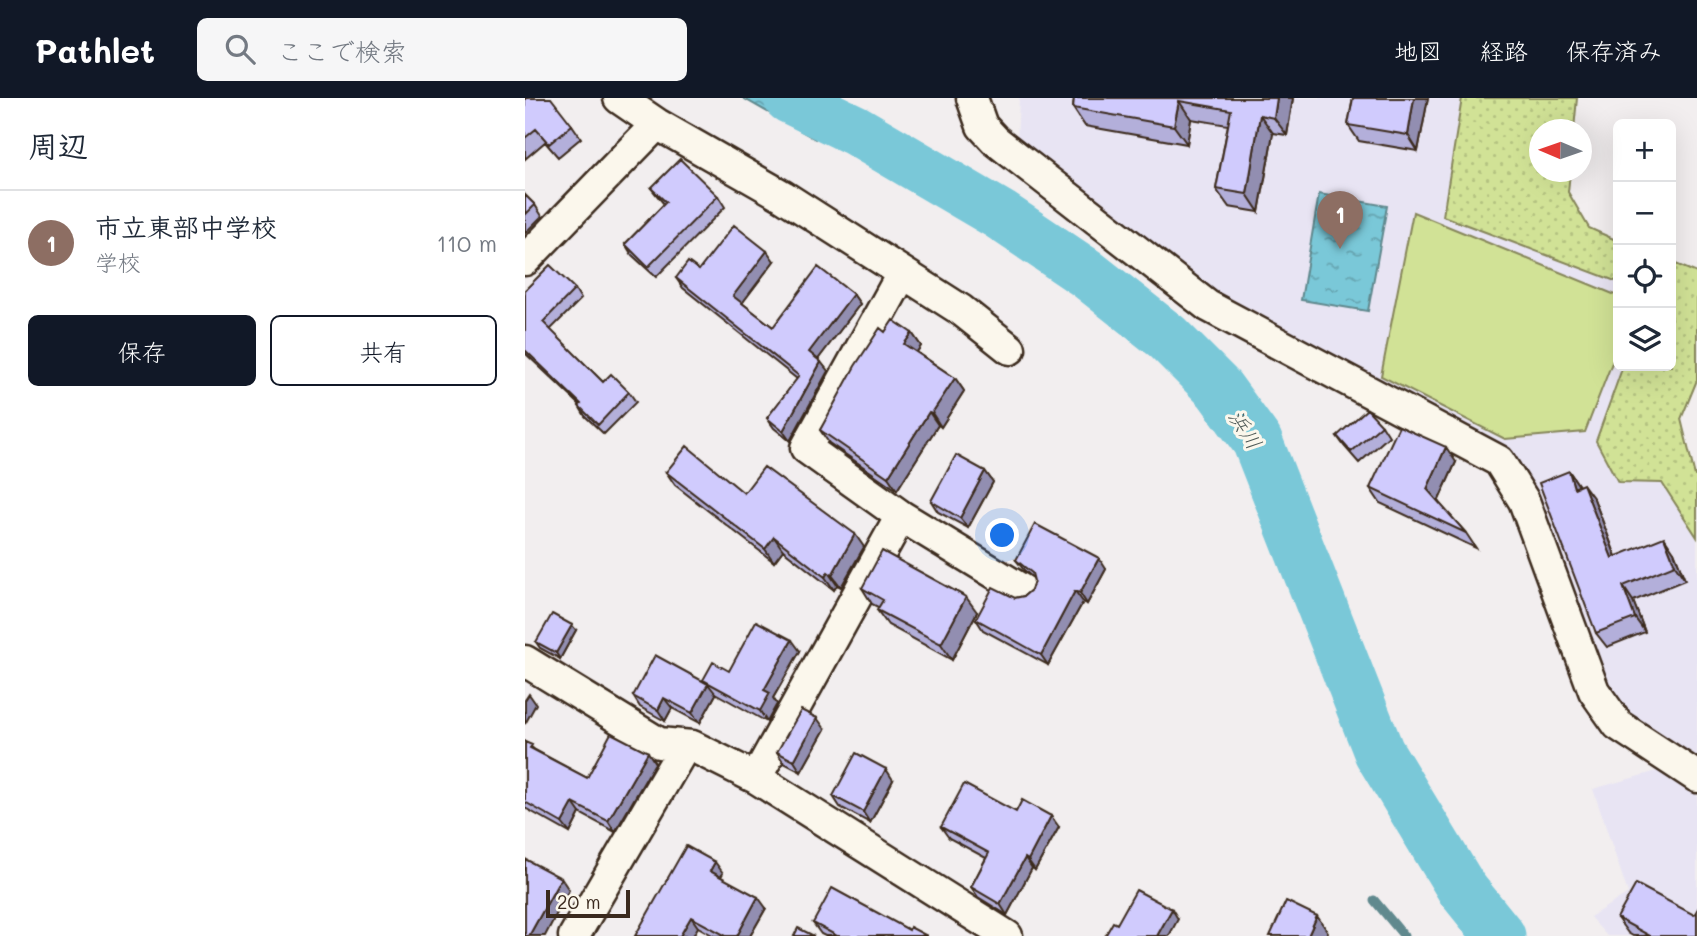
<!DOCTYPE html>
<html lang="ja">
<head>
<meta charset="utf-8">
<style>
  :root { --surface:#fff; --page:#f6f6f7; --text:#1f2937; --muted:#747a83; --line:#e0e1e3; --accent:#111827 }
  body { margin:0; font-family:Mali,"Klee One",sans-serif; background:var(--page); color:var(--text) }
  .controls { position:absolute; right:21px; top:21px; display:grid; overflow:hidden; border-radius:10px; box-shadow:0 7px 28px #0002 }
  .controls button { width:63px; height:63px; display:grid; place-items:center; padding:0; border:0; border-bottom:2px solid var(--line); background:var(--surface); color:var(--text); font:35px sans-serif }
  .compass { position:absolute; left:1004px; top:21px; width:63px; height:63px; border-radius:50%; background:var(--surface); box-shadow:0 7px 28px #0002; rotate:272deg }
  .scale { position:absolute; left:21px; bottom:18px; width:84px; box-sizing:border-box; padding-left:7px; border:4px solid #3b2a1e; border-top:0; font-size:19px; line-height:24px; white-space:nowrap; color:#3b2a1e; -webkit-text-stroke:5px #fbf7ec; paint-order:stroke }
  .you { position:absolute; left:478px; top:438px; width:24px; height:24px; margin:-18px; border:5px solid #fff; border-radius:50%; background:#1a73e8; box-shadow:0 0 0 10px #1a73e833 }
  .badge { display:grid; place-items:center; width:46px; height:46px; border-radius:50%; background:var(--accent); color:#fff; font-size:23px; font-weight:700 }
  .pin { position:absolute; translate:-50% -58px; filter:drop-shadow(0 2px 4px #0008) }
  .pin::after { content:''; position:absolute; top:37px; width:24px; height:21px; background:inherit; clip-path:polygon(0 0,100% 0,50% 100%) }
  .list { margin:0; padding:0; list-style:none }
  h2 { display:flex; justify-content:space-between; align-items:center; height:91px; margin:0; padding:0 28px; font-size:30px }
  h2 small { font-size:23px; font-weight:400; color:var(--muted) }
  .list li { display:grid; grid-template-columns:46px 1fr auto; gap:21px; align-items:center; box-sizing:border-box; height:105px; padding:0 28px; border-top:2px solid var(--line) }
  .list b { display:block; font-size:26px; white-space:nowrap }
  .list p { margin:0; font-size:23px; white-space:nowrap; color:var(--muted) }
  .list em { font-size:23px; font-style:normal; color:var(--muted) }
  .actions { display:flex; gap:14px; padding:21px 28px }
  .actions a { flex:1; padding:16px 0; border:2px solid var(--accent); border-radius:10px; text-align:center; font-size:24px; color:var(--accent) }
  .actions .main { background:var(--accent); color:#fff }
  .icon { flex:none; width:38px; height:38px; fill:none; stroke:currentColor; stroke-width:2; stroke-linecap:round; stroke-linejoin:round }
  .map { position:relative; flex:none; width:1172px; height:838px; overflow:hidden }
  header { display:flex; align-items:center; gap:42px; box-sizing:border-box; height:98px; padding:0 35px; background:var(--accent); color:#fff }
  header strong { font-size:33px }
  nav { display:flex; gap:38px; margin-inline-start:auto; font-size:24px }
  .search { width:490px; height:63px; background:var(--page); display:flex; align-items:center; gap:18px; box-sizing:border-box; padding:0 24px; border-radius:10px; color:var(--muted); font-size:26px }
  main { display:flex }
  aside { flex:1; background:var(--surface) }
  .map>svg:first-child { display:block }
  .built { fill:#e8e4f3 }
  .grass { fill:url(#grass-dots); stroke:#86865a; stroke-width:2 }
  .pitch { fill:#d1e296; stroke:#86865a; stroke-width:2 }
  .water { fill:url(#water-ripples); stroke:#61898e; stroke-width:2 }
  .lines { fill:none; stroke-linecap:round; stroke-linejoin:round }
  .stream { stroke:#61898e; stroke-width:9 }
  .river { stroke:#7ac8d8; stroke-width:51 }
  .minor-casing { stroke:#3b2a1e; stroke-width:35 }
  .minor { stroke:#fbf7ec; stroke-width:30 }
  .wall { fill:#b3afda; stroke:#3b2a1e; stroke-width:2 }
  .shaded-wall { fill:#928eb1; stroke:#3b2a1e; stroke-width:2 }
  .building { fill:#d0cbfd; stroke:#3b2a1e; stroke-width:2 }
  .labels { text-anchor:middle; dominant-baseline:central; stroke-width:6; stroke-linejoin:round; paint-order:stroke }
  .water-label { font-size:21px; font-style:italic; fill:#4e5956; stroke:#fbf7ec }
</style>
</head>
<body>
<header>
<strong>Pathlet</strong>
<div class="search"><svg class="icon" aria-label="search" viewBox="0 0 24 24"><circle cx="10" cy="10" r="6"/><path d="M15 15l6 6"/></svg>ここで検索</div>
<nav><a>地図</a><a>経路</a><a>保存済み</a></nav>
</header>
<main>
<aside>
<h2>周辺<small></small></h2>
<ul class="list">
<li><span class="badge" style="background:#8d6e63">1</span><div><b>市立東部中学校</b><p>学校</p></div><em>110 m</em></li>
</ul>
<div class="actions"><a class="main">保存</a><a>共有</a></div>
</aside>
<div class="map">
<svg width="1172" height="838" viewBox="0 0 1172 838">
  <defs>
    <pattern id="grass-dots" width="8" height="8" patternUnits="userSpaceOnUse" patternTransform="scale(1.75)"><rect width="8" height="8" fill="#d1e296"/><path d="M2 2h.1M6 6h.1" fill="none" stroke="#b4c281" stroke-width="1.8" stroke-linecap="round"/></pattern>
    <pattern id="water-ripples" width="26" height="14" patternUnits="userSpaceOnUse" patternTransform="scale(1.75)"><rect width="26" height="14" fill="#7ac8d8"/><path d="M2 4q2-2 4 0t4 0M15 11q2-2 4 0t4 0" fill="none" stroke="#65a3af"/></pattern>
  </defs>
  <rect width="100%" height="100%" fill="#f2eeef"/>
  <filter id="ink" filterUnits="userSpaceOnUse"><feTurbulence type="fractalNoise" baseFrequency=".0143" numOctaves="2"/><feDisplacementMap in="SourceGraphic" scale="14" xChannelSelector="R" yChannelSelector="G"/><feConvolveMatrix kernelMatrix="1 2 1 2 8 2 1 2 1" color-interpolation-filters="sRGB"/></filter>
  <g filter="url(#ink)">
    <!-- built -->
    <path class="built" d="M494 0H937L918 118 1093 184V268H1098L1071 343 1136 385 1172 439V838H1082L1065 819 1103 795 1068 691 1136 672 1076 622 979 349 688 201 492 44Z"/>
    <!-- grass -->
    <path class="grass" d="M937 0H1052L1049 31 1014 32V74H1045L1043 94 1064 130 1093 143V184L918 118Z
      M1146 164 1172 175V282L1156 321 1170 378H1172V439L1137 385 1093 384 1071 343 1098 268H1146Z"/>
    <!-- pitch -->
    <path class="pitch" d="M888 114 1093 198V249L1060 334 980 341 856 278Z"/>
    <!-- water -->
    <path class="water" d="M218 0H294L309 7 290 41Z
      M794 96 862 108 843 213 776 202Z"/>
    <g class="lines">
      <!-- stream -->
      <path class="stream" d="M849 802 879 838"/>
      <!-- river -->
      <path class="river" d="M264 0 330 32 475 117 561 175 642 239 694 291 732 343 854 654 937 791 975 838"/>
      <defs>
        <path id="minor" d="M94 0 132 26 258 98 436 212 485 251
          M447 0 457 28 470 42 683 208 974 363 999 403 1069 593 1093 627 1172 679
          M0 162 132 26
          M377 176 281 350 376 418 499 493
          M0 563 134 645 167 648 231 680 482 838
          M231 680 376 418
          M49 838 160 648"/>
      </defs>
      <!-- minor casing -->
      <use href="#minor" class="minor-casing"/>
      <!-- minor -->
      <use href="#minor" class="minor"/>
    </g>
    <!-- wall -->
    <path class="wall" d="M0 0 47 27 56 40 33 59 20 44 0 61Z
      M549 0H768L762 37 748 35 734 114 704 109 691 91 703 27 666 21 662 46 560 28 548 10Z
      M828 0H903L893 53 834 43 823 27Z
      M126 90 193 98 200 109 131 179 107 157 100 146 139 106Z
      M0 97 10 107 17 118 0 135Z
      M249 163 217 205 248 229 328 196 335 206 293 261 303 273 265 343 249 330 242 320 272 281 158 190 151 180 174 172Z
      M50 191 56 201 25 232 78 284 104 294 111 304 79 336 60 318 54 308 55 307 0 255V192Z
      M360 234 387 235 396 248 392 254 430 280 439 293 416 329 413 327 372 392 304 345 295 332Z
      M857 327 864 338 834 365 819 348 812 338Z
      M931 364 913 404 941 435 951 450 855 405 845 390Z
      M460 373 468 384 443 430 413 414 406 403Z
      M1044 373 1054 388 1069 401 1091 458 1149 454 1160 482 1108 503 1120 534 1082 549 1071 535Z
      M141 374 219 395 339 449 316 489 312 487 309 492 258 452 249 464 150 387Z
      M491 462 581 471 562 506 558 504 523 567 458 532 451 521 490 500 499 498 506 492 509 483 508 480 499 472Z
      M337 490 452 514 427 562 363 527 352 512 353 509 347 506Z
      M51 532 35 561 15 550 11 544Z
      M275 553 248 600 252 606 242 624 190 595 191 596 175 625 147 610 140 623 115 609 108 598 178 583 204 573Z
      M300 631 276 674 259 665 252 654Z
      M0 644 10 652 62 680 130 665 90 734 55 715 45 735 0 710Z
      M368 682 345 725 315 709 308 698Z
      M491 714 534 729 510 772 507 770 482 817 453 799 446 789 461 760 424 740 416 729Z
      M198 775 195 779 241 810 225 838H189L173 829 110 838Z
      M1169 817 1172 838H1108L1103 835 1092 820Z
      M288 825 384 832 402 838H300L296 836Z"/>
    <!-- shaded-wall -->
    <path class="shaded-wall" d="M752 0H768L762 37 749 20Z
      M889 0H903L893 53 883 37Z
      M654 3 666 21 662 46 649 28Z
      M735 17 748 35 734 114 722 96Z
      M242 153 249 163 215 208 208 198Z
      M328 196 335 206 291 264 284 254Z
      M387 235 396 248 388 259 379 246Z
      M296 264 303 273 265 343 258 333Z
      M430 280 439 293 416 329 407 315Z
      M404 314 413 327 372 392 363 379Z
      M921 349 931 364 912 406 902 391Z
      M460 373 468 384 443 430 435 420Z
      M1044 373 1054 388 1049 390Z
      M1058 386 1069 401 1097 475 1087 460Z
      M330 436 339 449 316 489 307 477Z
      M249 439 258 452 249 464 240 451Z
      M1139 439 1149 454 1160 482 1150 467Z
      M574 460 581 471 562 506 555 495Z
      M303 474 312 487 309 492 300 479Z
      M1098 488 1108 503 1120 534 1110 520Z
      M550 493 558 504 523 567 516 557Z
      M441 499 452 514 427 562 416 546Z
      M47 527 51 532 35 561 31 555Z
      M267 542 275 553 248 600 252 606 242 624 235 613 239 592Z
      M183 586 191 596 175 625 167 615Z
      M4 596 11 606 0 626V602Z
      M139 600 147 610 140 623 133 612Z
      M292 620 300 631 276 674 269 663Z
      M123 654 130 665 90 734 83 723Z
      M361 671 368 682 345 725 338 714Z
      M48 705 55 715 45 735 37 725Z
      M526 718 534 729 510 772 503 762Z
      M500 760 507 770 482 817 475 806Z
      M190 764 198 775 193 784 185 773Z
      M36 780 44 792 20 838H4Z
      M233 799 241 810 225 838H212Z
      M647 811 653 821 644 838H632Z
      M792 818 803 834 801 838H783Z
      M166 819 173 829 168 838H155Z"/>
    <!-- building -->
    <path class="building" d="M0 0H26L47 27 24 46 11 31 0 40Z
      M549 0H752L749 20 735 17 722 96 691 91 706 12 654 3 649 28 548 10Z
      M828 0H889L883 37 823 27Z
      M155 61 193 98 123 169 100 146 141 104 126 90Z
      M0 97 10 107 0 117Z
      M209 127 242 153 208 198 248 229 293 169 328 196 284 254 296 264 258 333 242 320 274 278 151 180 163 164 174 172Z
      M25 167 50 191 18 224 78 284 86 276 104 294 73 327 54 308 56 306 0 252V192Z
      M368 222 387 235 379 246 430 280 407 315 404 314 363 379 295 332 330 268 355 230 360 234Z
      M842 311 857 327 826 354 812 338Z
      M874 328 921 349 902 391 941 435 845 390Z
      M162 348 219 395 239 369 330 436 307 477 303 474 300 479 249 439 240 451 141 374Z
      M431 357 460 373 435 420 406 403Z
      M1044 373 1049 390 1058 386 1087 460 1139 439 1150 467 1098 488 1110 520 1071 535 1014 385Z
      M510 426 574 460 555 495 550 493 516 557 451 521 468 489 490 500 499 498 506 492 509 483 507 475 491 462Z
      M357 453 441 499 416 546 352 512 358 502 337 490Z
      M27 516 47 527 31 555 11 544Z
      M231 523 267 542 239 592 245 595 235 613 178 582 188 564 204 573Z
      M130 557 183 586 167 615 139 600 133 612 108 598Z
      M276 612 292 620 269 663 252 654Z
      M86 635 123 654 83 723 48 705 37 725 0 704V644L7 647 5 650 62 680Z
      M331 655 361 671 338 714 308 698Z
      M439 686 491 714 497 702 526 718 503 762 500 760 475 806 446 789 464 755 416 729Z
      M161 748 190 764 185 773 233 799 212 838H201L166 819 155 838H110Z
      M0 761 36 780 4 838H0Z
      M1111 786 1169 817 1172 812V838H1125L1092 820Z
      M307 790 384 832 385 829 402 838H312L288 825Z
      M611 792 647 811 632 838H580L588 824 592 826Z
      M761 803 792 818 783 838H745Z
      M273 830 289 838H269Z"/>
  </g>
  <g class="labels">
    <!-- water labels -->
    <g class="water-label">
      <text transform="translate(721 331) rotate(57)">浜川</text>
    </g>
  </g>
</svg>
<div class="controls">
<button>+</button>
<button>−</button>
<button><svg class="icon" aria-label="locate" viewBox="0 0 24 24"><circle cx="12" cy="12" r="6"/><path d="M12 2v4M12 18v4M2 12h4M18 12h4"/></svg></button>
<button><svg class="icon" aria-label="layers" viewBox="0 0 24 24"><path d="M12 4l9 5-9 5-9-5zM3 14l9 5 9-5"/></svg></button>
</div>
<svg class="compass" viewBox="-18 -18 36 36"><path d="M0-13l5 13h-10z" fill="#e53935"/><path d="M0 13l5-13h-10z" fill="#747a83"/></svg>
<div class="scale">20 m</div>
<div class="you"></div>
<div class="pin badge" style="left:815px;top:151px;background:#8d6e63">1</div>
</div>
</main>
</body>
</html>
